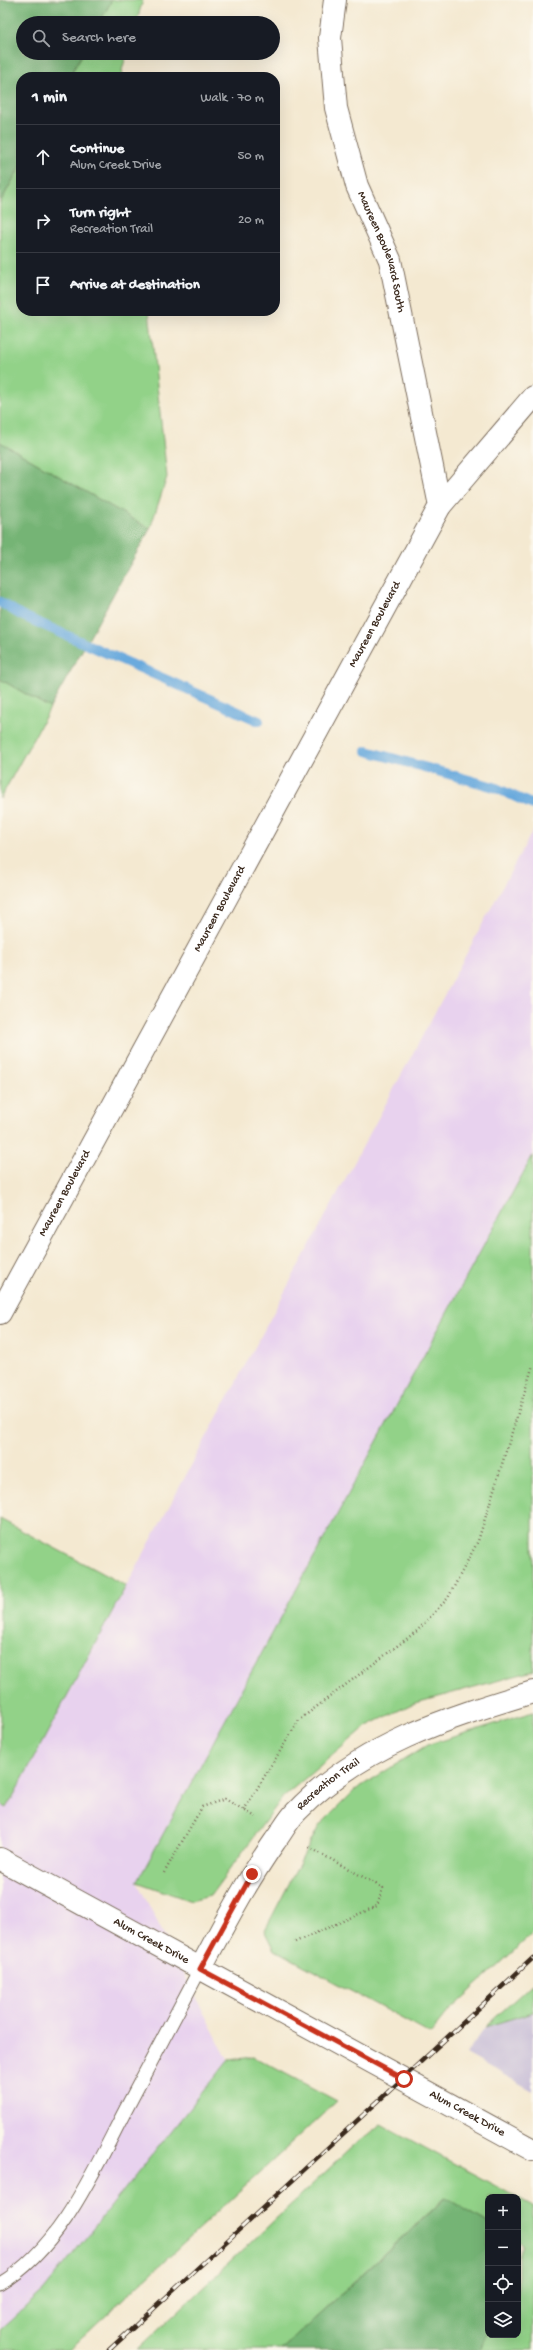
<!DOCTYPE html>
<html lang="en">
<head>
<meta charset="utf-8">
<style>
  :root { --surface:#171b24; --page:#20242c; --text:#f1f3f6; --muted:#9ea1a6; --line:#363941 }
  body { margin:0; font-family:"Gochi Hand",sans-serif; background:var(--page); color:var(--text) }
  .controls { position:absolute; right:12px; bottom:12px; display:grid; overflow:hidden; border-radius:8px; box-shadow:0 4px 16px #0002 }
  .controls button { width:36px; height:36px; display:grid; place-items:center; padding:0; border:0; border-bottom:1px solid var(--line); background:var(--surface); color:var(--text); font:20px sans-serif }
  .stop { position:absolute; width:12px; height:12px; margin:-9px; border:3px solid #c8321e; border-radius:50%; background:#fff }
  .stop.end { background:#c8321e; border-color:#fff; box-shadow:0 1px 4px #0008 }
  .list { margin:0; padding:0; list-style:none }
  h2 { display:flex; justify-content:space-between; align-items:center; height:52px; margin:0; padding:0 16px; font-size:17px }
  h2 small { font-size:13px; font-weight:400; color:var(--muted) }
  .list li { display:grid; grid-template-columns:26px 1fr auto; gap:12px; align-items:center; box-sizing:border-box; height:64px; padding:0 16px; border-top:1px solid var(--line) }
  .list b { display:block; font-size:15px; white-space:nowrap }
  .list p { margin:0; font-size:13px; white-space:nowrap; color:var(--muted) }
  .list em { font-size:13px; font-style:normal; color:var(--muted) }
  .icon { flex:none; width:22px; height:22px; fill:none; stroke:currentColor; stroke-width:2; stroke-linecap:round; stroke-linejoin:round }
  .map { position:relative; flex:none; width:533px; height:2350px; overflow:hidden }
  .search { position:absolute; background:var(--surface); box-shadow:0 4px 16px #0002; left:16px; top:16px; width:264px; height:44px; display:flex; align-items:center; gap:10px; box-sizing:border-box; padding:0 14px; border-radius:22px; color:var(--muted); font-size:15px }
  .panel { position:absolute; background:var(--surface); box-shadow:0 4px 16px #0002; left:16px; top:72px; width:264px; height:244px; border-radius:16px }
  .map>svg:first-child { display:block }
  .built { fill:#e8d2ee }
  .industrial { fill:#c9bfd7 }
  .green { fill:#92d288; stroke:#667e53 }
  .forest { fill:#75b474; stroke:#586f49 }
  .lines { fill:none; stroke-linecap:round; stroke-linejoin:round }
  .stream { stroke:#6aaadd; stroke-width:10 }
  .lane-casing { stroke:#7c6d5d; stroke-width:15 }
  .street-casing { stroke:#7c6d5d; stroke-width:24 }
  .primary-casing { stroke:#7c6d5d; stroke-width:24 }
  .path { stroke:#7c6d5d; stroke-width:2.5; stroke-dasharray:1 3; stroke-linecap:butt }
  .lane { stroke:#fff; stroke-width:13 }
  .street { stroke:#fff; stroke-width:22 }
  .primary { stroke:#fff; stroke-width:22 }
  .rail-casing { stroke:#3b2a1e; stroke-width:4.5 }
  .rail { stroke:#fbf7ec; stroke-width:3; stroke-dasharray:9; stroke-linecap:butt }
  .route { stroke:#c8321e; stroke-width:5 }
  .labels { text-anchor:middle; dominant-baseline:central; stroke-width:3; stroke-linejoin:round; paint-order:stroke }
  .street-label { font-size:12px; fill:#3b2a1e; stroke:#fbf7ec }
</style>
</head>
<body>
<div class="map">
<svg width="533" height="2350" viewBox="0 0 533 2350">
  <rect width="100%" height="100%" fill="#fbf7ec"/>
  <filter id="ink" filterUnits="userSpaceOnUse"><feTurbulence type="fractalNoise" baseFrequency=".025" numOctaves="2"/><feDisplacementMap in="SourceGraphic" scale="8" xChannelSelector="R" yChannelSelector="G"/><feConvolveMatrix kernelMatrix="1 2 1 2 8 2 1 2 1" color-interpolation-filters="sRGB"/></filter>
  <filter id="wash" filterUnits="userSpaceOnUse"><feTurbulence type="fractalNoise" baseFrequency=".012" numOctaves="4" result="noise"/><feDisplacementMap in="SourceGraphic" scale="16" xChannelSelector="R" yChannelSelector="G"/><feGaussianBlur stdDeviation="0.9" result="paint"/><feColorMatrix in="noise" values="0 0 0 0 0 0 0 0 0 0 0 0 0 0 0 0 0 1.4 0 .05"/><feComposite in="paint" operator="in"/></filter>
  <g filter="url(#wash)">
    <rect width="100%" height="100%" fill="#f4e9d1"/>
    <!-- built -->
    <path class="built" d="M533 830V1155L137 1882 228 2060 44 2291 0 2330V1804L7 1808Z"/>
    <!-- industrial -->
    <path class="industrial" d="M533 2012V2091L466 2054 485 2027Z"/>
    <!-- green -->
    <path class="green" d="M112 0H143L136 23H99Z
      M83 53H127L122 70 123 77H69Z
      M21 165V311H149L167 477 150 529 0 442V203Z
      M0 679 50 708 0 799Z
      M533 1155V1671L412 1704 367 1726 283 1797 210 1896 191 1901 137 1882Z
      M0 1519 126 1586 7 1808 0 1804Z
      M533 1712V1933L449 2011 430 2034 275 1950 265 1930 319 1826 355 1790 427 1745Z
      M533 1983V2012L485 2027Z
      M254 2057 337 2101 69 2350H0V2330L44 2290 228 2060Z
      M381 2124 516 2197H488V2223L445 2198 281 2350H137L354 2145Z
      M518 2198 533 2206V2350H481L488 2332V2335H518V2255L522 2244 518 2241Z"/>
    <!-- forest -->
    <path class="forest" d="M0 0H112L99 23H23V53H83L69 77H21V165L0 203Z
      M0 442 150 529 50 708 0 679Z
      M446 2198 488 2223V2332L481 2350H281Z"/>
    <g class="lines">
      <!-- stream -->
      <path class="stream" d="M0 602 21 615 259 721
        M367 751 494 787 533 805"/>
    </g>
  </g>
  <g filter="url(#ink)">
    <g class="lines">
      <defs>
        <path id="lane" d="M0 2284C61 2248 94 2170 126 2109 151 2062 175 2016 200 1969"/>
        <g id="street">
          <path id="s1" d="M335 0 330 38 336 108 357 186 390 260 440 506"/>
          <path id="s2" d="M0 1313 440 506 533 397"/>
          <path id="s3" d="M200 1969C224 1925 246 1882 275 1841 282 1832 288 1820 296 1812 360 1745 447 1718 533 1692"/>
        </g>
        <g id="primary">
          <path id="s4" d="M0 1859 533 2150"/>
        </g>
      </defs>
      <!-- lane casing -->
      <use href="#lane" class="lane-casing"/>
      <!-- street casing -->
      <use href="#street" class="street-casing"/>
      <!-- primary casing -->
      <use href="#primary" class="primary-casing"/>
      <!-- path -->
      <path class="path" d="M244 1810 299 1720 417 1631 448 1598 478 1541 533 1365
        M164 1873 202 1807 225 1799 256 1817
        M295 1942 377 1906 383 1888 307 1846"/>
      <!-- lane -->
      <use href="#lane" class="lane"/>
      <!-- street -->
      <use href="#street" class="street"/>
      <!-- primary -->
      <use href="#primary" class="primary"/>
      <defs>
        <path id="rail" d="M109 2350 533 1958"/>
      </defs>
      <!-- rail casing -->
      <use href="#rail" class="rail-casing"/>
      <!-- rail -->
      <use href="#rail" class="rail"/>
    </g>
  </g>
  <g class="lines" filter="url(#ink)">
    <!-- route -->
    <path class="route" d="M252 1874 200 1969 404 2079"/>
  </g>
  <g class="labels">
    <!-- street labels -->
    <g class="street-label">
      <text stroke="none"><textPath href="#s1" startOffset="260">Maureen Boulevard South</textPath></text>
      <text stroke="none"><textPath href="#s2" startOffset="784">Maureen Boulevard</textPath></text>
      <text stroke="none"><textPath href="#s2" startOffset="460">Maureen Boulevard</textPath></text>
      <text stroke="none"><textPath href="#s2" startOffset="136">Maureen Boulevard</textPath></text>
      <text stroke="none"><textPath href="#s3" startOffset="227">Recreation Trail</textPath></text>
      <text stroke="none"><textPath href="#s4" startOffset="172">Alum Creek Drive</textPath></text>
      <text stroke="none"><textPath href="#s4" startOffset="532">Alum Creek Drive</textPath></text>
    </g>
  </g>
</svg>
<div class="controls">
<button>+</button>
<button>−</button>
<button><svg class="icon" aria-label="locate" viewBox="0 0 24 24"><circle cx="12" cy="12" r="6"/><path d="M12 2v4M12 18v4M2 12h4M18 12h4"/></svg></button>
<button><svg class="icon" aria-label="layers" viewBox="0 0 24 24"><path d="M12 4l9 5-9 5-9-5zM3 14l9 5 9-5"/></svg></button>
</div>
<div class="stop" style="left:404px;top:2079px"></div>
<div class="stop end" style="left:252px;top:1874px"></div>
<div class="search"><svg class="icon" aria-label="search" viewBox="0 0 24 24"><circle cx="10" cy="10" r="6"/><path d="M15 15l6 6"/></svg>Search here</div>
<section class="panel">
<h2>1 min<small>Walk · 70 m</small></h2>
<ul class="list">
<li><svg class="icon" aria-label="ahead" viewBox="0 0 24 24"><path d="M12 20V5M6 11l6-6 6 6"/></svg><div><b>Continue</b><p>Alum Creek Drive</p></div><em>50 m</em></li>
<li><svg class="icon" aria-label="right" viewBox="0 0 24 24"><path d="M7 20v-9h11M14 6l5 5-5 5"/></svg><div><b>Turn right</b><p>Recreation Trail</p></div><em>20 m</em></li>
<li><svg class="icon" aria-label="arrive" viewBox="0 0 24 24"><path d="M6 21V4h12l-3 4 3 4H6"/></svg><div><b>Arrive at destination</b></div></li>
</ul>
</section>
</div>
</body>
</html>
